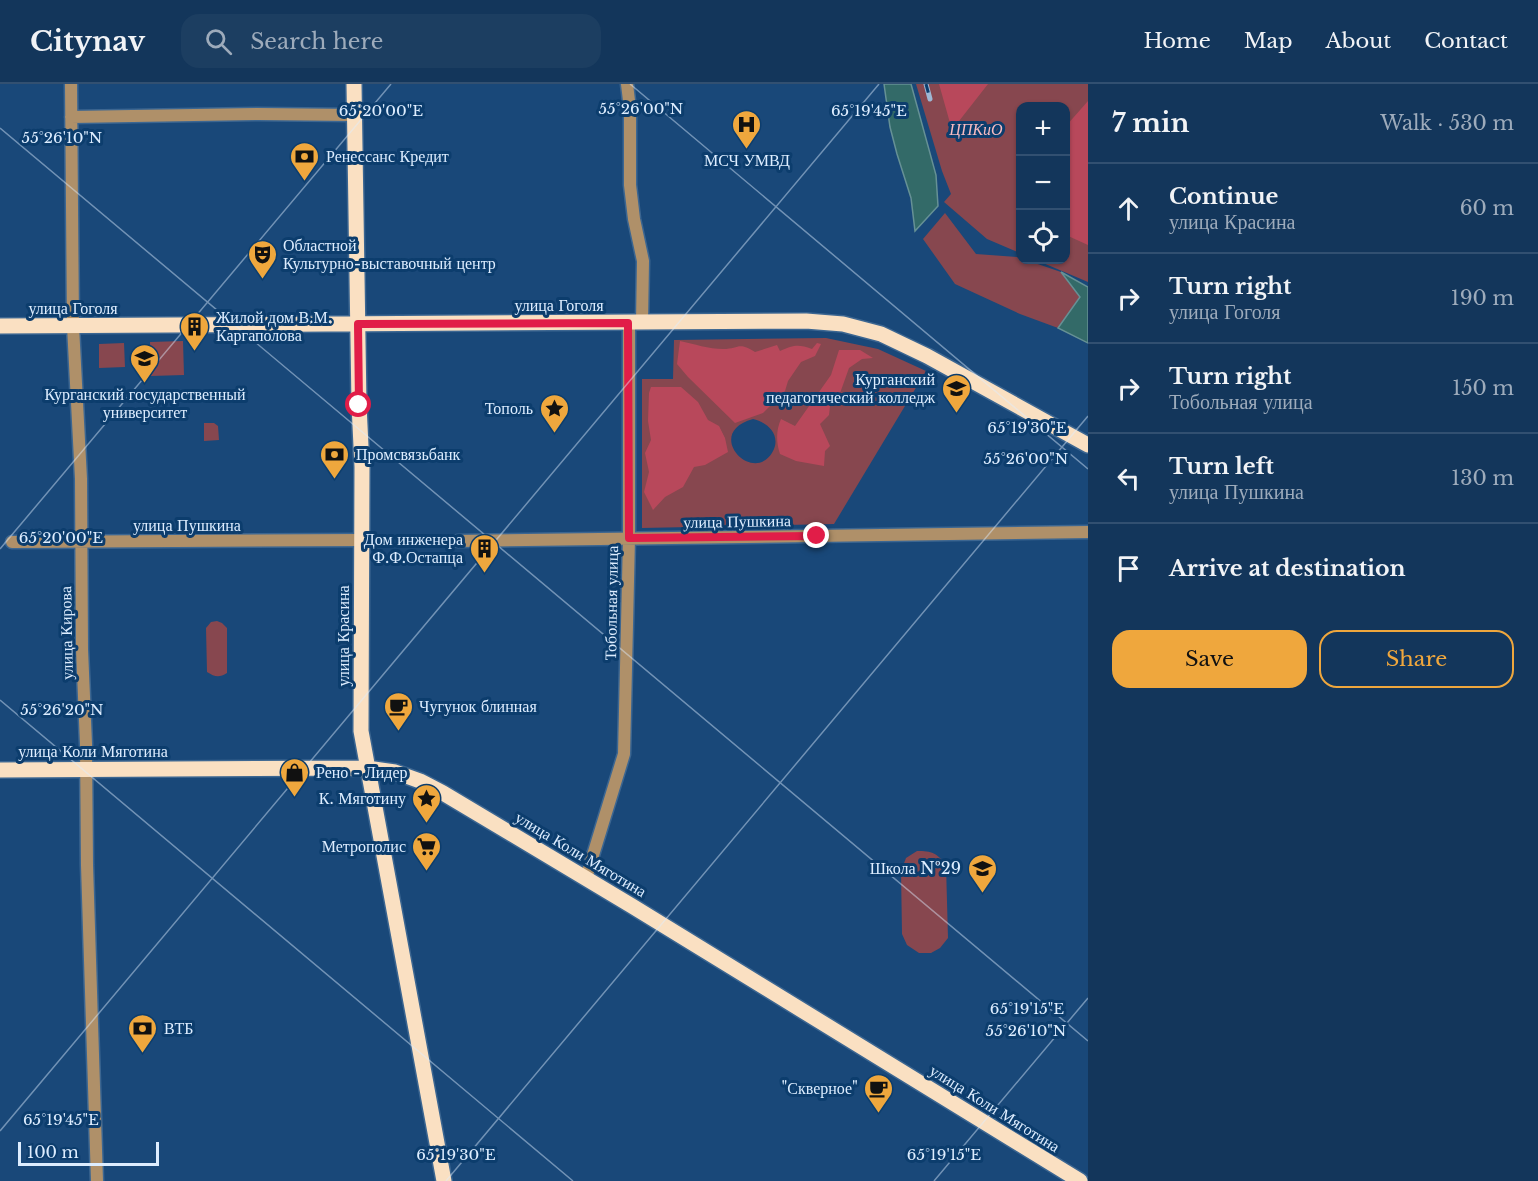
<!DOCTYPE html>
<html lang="en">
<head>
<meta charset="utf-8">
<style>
  :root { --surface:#13365b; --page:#1c3e61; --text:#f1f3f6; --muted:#9dabbb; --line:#325071; --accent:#efa73d }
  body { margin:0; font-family:"Libre Baskerville",serif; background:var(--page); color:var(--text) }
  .controls { position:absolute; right:18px; top:18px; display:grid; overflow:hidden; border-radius:12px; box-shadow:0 2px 4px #0004 }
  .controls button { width:54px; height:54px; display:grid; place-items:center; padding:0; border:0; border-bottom:2px solid var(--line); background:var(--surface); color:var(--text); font:30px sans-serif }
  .scale { position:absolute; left:18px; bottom:15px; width:141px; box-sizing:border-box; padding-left:6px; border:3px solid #ddedff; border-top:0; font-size:16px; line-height:21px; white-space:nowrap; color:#ddedff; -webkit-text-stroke:4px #0c3d6d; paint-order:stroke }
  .stop { position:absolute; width:18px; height:18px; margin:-14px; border:4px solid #e11d48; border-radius:50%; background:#fff }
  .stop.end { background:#e11d48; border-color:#fff; box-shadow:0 2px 6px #0008 }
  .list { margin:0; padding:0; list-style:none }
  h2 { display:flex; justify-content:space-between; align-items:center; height:78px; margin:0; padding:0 24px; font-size:26px }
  h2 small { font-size:20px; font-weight:400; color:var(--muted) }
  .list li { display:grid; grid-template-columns:39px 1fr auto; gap:18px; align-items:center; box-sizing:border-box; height:90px; padding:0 24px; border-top:2px solid var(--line) }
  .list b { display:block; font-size:22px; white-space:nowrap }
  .list p { margin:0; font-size:20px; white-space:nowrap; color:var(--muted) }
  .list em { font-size:20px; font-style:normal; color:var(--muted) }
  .actions { display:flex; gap:12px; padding:18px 24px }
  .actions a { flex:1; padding:14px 0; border:2px solid var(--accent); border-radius:18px; text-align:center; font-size:21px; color:var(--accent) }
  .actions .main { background:var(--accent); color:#111 }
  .icon { flex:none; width:33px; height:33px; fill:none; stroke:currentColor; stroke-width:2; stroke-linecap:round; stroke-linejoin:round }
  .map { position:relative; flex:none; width:1088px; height:1097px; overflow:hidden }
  header { display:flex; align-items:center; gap:36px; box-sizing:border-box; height:84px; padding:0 30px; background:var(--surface); border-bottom:2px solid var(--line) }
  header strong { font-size:28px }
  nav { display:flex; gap:33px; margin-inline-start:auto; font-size:21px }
  .search { width:420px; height:54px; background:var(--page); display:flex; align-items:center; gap:15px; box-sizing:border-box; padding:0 21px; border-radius:18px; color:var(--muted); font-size:22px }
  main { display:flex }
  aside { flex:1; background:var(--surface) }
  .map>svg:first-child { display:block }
  .green { fill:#87474f; fill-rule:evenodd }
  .forest { fill:#b8485b }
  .water { fill:#336a68; stroke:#669195; stroke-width:1.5 }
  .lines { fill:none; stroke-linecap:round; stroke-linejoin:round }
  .minor-casing { stroke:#3c6691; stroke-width:15 }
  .major-casing { stroke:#3c6691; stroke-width:18 }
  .minor { stroke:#af9069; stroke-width:12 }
  .major { stroke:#fae0c2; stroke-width:15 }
  .rail-casing { stroke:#9eb8d4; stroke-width:5 }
  .rail { stroke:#0c3d6d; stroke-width:3; stroke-dasharray:9; stroke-linecap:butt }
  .route { stroke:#e11d48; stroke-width:8 }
  .ticks { fill:none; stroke:#ddedff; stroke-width:1.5; stroke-opacity:0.45 }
  .labels { text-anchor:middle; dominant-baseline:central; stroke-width:6; stroke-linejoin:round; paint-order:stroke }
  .park-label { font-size:16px; font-style:italic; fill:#f8bcc1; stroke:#0c3d6d }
  .poi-label { font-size:16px; fill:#ddedff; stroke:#0c3d6d; text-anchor:start }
  .street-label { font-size:16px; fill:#ddedff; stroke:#0c3d6d }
  .ticks-label { font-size:15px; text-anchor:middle; fill:#ddedff; stroke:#0c3d6d; stroke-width:6; stroke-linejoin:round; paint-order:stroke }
</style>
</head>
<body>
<header>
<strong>Citynav</strong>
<div class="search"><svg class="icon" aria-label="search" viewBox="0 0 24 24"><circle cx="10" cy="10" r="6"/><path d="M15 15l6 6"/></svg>Search here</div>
<nav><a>Home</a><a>Map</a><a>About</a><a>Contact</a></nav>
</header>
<main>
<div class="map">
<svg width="1088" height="1097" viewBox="0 0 1088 1097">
  <rect width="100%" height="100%" fill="#194879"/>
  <!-- green -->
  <path class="green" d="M916 0H1088V198L1036 176H1066V22H1020V169L987 155 944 118 951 110 942 87Z
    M945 129 976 170 1017 173 1020 174V176H1026L1061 188 1080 213 1058 244 1020 230 955 200 923 155Z
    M826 254 878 265 926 287 834 440 642 444V295H673L674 256ZM753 335C767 338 780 350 774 365 756 405 701 349 753 335Z
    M183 257 184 291 151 292 150 258Z
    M124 259 125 283 99 284V260Z
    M204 339H214L218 342 219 356 204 357Z
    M217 537 222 539 227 544V589C219 594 215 593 207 588L206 544 211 538Z
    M917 767C932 767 937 769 946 781L948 854 940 864 931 869H919L907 861 902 850 901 787 906 774Z"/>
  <!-- forest -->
  <path class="forest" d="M939 0H988L952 46Z
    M1088 17V161L1066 151V42Z
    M680 257C694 260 709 265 723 265 739 265 738 257 755 268L777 261 780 267C794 261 798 260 812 265L817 259 821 260 815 272 801 278 788 297 785 307 763 329 735 339 688 293 677 280Z
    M839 266H860L873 274 862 275 849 284 839 312 831 314 829 331 820 340 830 362 825 367 824 382 796 377 780 370C776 358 776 346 781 335L795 342 831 291Z
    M651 303H681L698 318 708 336 719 342 725 354 728 368 705 381 694 383 683 403 665 413 653 426 644 408 649 388 645 369 651 356 648 337 649 309Z"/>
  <!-- water -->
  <path class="water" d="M884 0H911L936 91 938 122 915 147 911 114 897 70 890 43Z
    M1061 188 1088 203V259L1058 244 1080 213Z"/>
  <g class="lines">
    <defs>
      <path id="minor" d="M71 0 73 242 81 395 82 565 86 660 87 781 97 1097
        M627 0 630 25V101L634 135 643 177 642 239
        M71 33 258 30 354 31
        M458 457 1088 448
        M12 458 362 456
        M586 794 624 670 629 454V239"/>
      <path id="major" d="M354 0 359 321 362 383 361 647 444 1097
        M0 242 806 237 843 240 881 250 927 272 1088 361
        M0 686 367 684 395 688 420 697 443 709 632 822 1080 1097"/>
    </defs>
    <!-- minor casing -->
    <use href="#minor" class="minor-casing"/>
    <!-- major casing -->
    <use href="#major" class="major-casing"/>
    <!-- minor -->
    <use href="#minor" class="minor"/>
    <!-- major -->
    <use href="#major" class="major"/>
    <defs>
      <path id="rail" d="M926 0 930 15"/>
    </defs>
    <!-- rail casing -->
    <use href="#rail" class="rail-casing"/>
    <!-- rail -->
    <use href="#rail" class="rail"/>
  </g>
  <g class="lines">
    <!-- route -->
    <path class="route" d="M359 321 358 240 628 239 629 454 817 452"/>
  </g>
  <!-- ticks -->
  <path class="ticks" d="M630 0 1088 385M0 44 1088 957M0 465 391 0M0 616 573 1097M0 1047 879 0M446 1097 1088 332M934 1097 1088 914"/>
  <!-- icons -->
  <defs>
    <symbol id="hospital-pin" viewBox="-11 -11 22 30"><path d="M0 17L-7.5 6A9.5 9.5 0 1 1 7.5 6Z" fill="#efa73d" stroke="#0c3d6d"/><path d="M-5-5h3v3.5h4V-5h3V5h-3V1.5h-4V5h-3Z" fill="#111"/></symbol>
    <symbol id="bank-pin" viewBox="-11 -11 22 30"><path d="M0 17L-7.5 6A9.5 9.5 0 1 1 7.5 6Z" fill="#efa73d" stroke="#0c3d6d"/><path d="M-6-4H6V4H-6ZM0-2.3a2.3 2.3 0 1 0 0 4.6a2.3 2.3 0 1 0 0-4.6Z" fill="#111"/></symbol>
    <symbol id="theatre-pin" viewBox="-11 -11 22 30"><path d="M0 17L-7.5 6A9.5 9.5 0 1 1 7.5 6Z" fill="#efa73d" stroke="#0c3d6d"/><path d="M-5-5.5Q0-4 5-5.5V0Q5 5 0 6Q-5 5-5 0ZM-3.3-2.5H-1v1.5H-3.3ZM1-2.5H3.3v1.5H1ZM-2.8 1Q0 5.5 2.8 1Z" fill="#111"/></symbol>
    <symbol id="building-pin" viewBox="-11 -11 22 30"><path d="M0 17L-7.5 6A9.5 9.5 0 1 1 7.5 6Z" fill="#efa73d" stroke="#0c3d6d"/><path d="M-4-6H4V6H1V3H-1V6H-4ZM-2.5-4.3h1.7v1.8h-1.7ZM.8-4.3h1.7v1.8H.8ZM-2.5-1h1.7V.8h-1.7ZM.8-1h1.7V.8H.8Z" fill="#111"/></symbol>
    <symbol id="university-pin" viewBox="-11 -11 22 30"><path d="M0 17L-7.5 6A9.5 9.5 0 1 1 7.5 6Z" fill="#efa73d" stroke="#0c3d6d"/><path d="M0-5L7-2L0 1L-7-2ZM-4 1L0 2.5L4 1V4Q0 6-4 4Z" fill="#111"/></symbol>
    <symbol id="sight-pin" viewBox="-11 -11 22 30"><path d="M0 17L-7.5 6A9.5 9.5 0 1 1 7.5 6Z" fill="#efa73d" stroke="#0c3d6d"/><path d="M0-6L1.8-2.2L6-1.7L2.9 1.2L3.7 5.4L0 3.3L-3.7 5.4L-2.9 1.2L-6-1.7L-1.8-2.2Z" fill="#111"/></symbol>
    <symbol id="cafe-pin" viewBox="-11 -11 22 30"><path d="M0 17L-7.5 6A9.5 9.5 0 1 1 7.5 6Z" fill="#efa73d" stroke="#0c3d6d"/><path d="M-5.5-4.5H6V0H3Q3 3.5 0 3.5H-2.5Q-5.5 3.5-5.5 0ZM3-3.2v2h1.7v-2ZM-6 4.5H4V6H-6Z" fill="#111"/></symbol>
    <symbol id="shop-pin" viewBox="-11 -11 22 30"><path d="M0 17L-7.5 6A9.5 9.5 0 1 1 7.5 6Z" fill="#efa73d" stroke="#0c3d6d"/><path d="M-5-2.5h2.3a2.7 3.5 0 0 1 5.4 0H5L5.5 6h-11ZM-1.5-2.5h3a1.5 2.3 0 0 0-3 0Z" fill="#111"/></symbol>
    <symbol id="supermarket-pin" viewBox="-11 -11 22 30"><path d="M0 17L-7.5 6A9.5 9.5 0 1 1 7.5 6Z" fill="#efa73d" stroke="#0c3d6d"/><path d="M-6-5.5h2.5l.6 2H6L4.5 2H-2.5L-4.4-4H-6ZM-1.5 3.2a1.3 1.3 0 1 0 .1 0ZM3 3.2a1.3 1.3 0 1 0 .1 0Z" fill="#111"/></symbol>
    <symbol id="school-pin" viewBox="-11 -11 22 30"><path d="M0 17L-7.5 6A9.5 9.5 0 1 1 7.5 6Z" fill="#efa73d" stroke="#0c3d6d"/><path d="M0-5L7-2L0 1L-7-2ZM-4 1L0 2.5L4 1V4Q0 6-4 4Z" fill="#111"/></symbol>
  </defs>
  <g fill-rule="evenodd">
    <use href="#hospital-pin" x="730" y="24" width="33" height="45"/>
    <use href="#bank-pin" x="288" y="56" width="33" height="45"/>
    <use href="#theatre-pin" x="246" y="154" width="33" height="45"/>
    <use href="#building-pin" x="178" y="226" width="33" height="45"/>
    <use href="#university-pin" x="128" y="258" width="33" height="45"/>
    <use href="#university-pin" x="940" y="288" width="33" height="45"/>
    <use href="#sight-pin" x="538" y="308" width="33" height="45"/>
    <use href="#bank-pin" x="318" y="354" width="33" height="45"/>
    <use href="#building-pin" x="468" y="448" width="33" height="45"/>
    <use href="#cafe-pin" x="382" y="606" width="33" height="45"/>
    <use href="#shop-pin" x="278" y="672" width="33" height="45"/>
    <use href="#sight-pin" x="410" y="698" width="33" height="45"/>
    <use href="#supermarket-pin" x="410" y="746" width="33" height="45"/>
    <use href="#school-pin" x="966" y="768" width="33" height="45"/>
    <use href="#bank-pin" x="126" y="928" width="33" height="45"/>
    <use href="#cafe-pin" x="862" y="988" width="33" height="45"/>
  </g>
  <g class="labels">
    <!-- park labels -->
    <g class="park-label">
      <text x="976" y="45">ЦПКиО</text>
    </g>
    <!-- poi labels -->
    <g class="poi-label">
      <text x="326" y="72">Ренессанс Кредит</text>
      <text x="747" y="76" text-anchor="middle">МСЧ УМВД</text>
      <text x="283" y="161">Областной<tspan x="283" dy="18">Культурно-выставочный центр</tspan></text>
      <text x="216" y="233">Жилой дом В.М.<tspan x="216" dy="18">Каргаполова</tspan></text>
      <text x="935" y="295" text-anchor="end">Курганский<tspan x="935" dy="18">педагогический колледж</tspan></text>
      <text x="145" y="310" text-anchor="middle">Курганский государственный<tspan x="145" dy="18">университет</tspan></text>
      <text x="533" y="324" text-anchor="end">Тополь</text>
      <text x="356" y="370">Промсвязьбанк</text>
      <text x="463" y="455" text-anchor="end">Дом инженера<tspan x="463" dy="18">Ф.Ф.Остапца</tspan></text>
      <text x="419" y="622">Чугунок блинная</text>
      <text x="316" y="688">Рено - Лидер</text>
      <text x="406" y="714" text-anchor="end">К. Мяготину</text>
      <text x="406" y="762" text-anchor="end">Метрополис</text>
      <text x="961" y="784" text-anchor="end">Школа №29</text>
      <text x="164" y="944">ВТБ</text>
      <text x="858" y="1004" text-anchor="end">"Скверное"</text>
    </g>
    <!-- street labels -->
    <g class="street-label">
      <text x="559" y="221">улица Гоголя</text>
      <text x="73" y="224">улица Гоголя</text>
      <text transform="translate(737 437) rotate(-1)">улица Пушкина</text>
      <text x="187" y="441">улица Пушкина</text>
      <text transform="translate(611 519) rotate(-89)">Тобольная улица</text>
      <text transform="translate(66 549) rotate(-91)">улица Кирова</text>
      <text transform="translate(343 552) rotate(-90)">улица Красина</text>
      <text x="93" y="667">улица Коли Мяготина</text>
      <text transform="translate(581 770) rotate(31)">улица Коли Мяготина</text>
      <text transform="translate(995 1024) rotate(32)">улица Коли Мяготина</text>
    </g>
  </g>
  <g class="ticks-label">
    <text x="641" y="30">55°26'00"N</text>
    <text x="381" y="32">65°20'00"E</text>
    <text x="869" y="32">65°19'45"E</text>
    <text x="62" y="59">55°26'10"N</text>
    <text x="1027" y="349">65°19'30"E</text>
    <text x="1026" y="380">55°26'00"N</text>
    <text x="61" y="459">65°20'00"E</text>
    <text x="62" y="631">55°26'20"N</text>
    <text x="1027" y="930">65°19'15"E</text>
    <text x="1026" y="952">55°26'10"N</text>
    <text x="61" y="1041">65°19'45"E</text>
    <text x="456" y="1076">65°19'30"E</text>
    <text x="944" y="1076">65°19'15"E</text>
  </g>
</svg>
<div class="controls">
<button>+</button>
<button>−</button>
<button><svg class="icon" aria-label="locate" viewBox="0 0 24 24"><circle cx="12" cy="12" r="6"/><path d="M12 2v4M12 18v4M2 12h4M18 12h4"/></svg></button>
</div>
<div class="scale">100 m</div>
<div class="stop" style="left:359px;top:321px"></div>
<div class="stop end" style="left:817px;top:452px"></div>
</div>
<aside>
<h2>7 min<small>Walk · 530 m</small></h2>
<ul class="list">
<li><svg class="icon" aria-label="ahead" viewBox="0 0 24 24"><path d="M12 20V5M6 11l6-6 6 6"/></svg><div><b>Continue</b><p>улица Красина</p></div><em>60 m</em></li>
<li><svg class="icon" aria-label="right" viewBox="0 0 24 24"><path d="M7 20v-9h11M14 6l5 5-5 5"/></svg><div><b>Turn right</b><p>улица Гоголя</p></div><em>190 m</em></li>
<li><svg class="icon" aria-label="right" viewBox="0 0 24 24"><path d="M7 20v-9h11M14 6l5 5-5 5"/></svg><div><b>Turn right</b><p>Тобольная улица</p></div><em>150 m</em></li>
<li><svg class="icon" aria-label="left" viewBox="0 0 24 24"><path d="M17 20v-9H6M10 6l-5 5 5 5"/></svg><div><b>Turn left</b><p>улица Пушкина</p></div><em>130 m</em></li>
<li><svg class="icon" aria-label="arrive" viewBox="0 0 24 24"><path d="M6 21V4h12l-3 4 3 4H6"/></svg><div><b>Arrive at destination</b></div></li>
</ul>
<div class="actions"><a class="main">Save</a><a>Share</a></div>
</aside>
</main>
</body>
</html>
